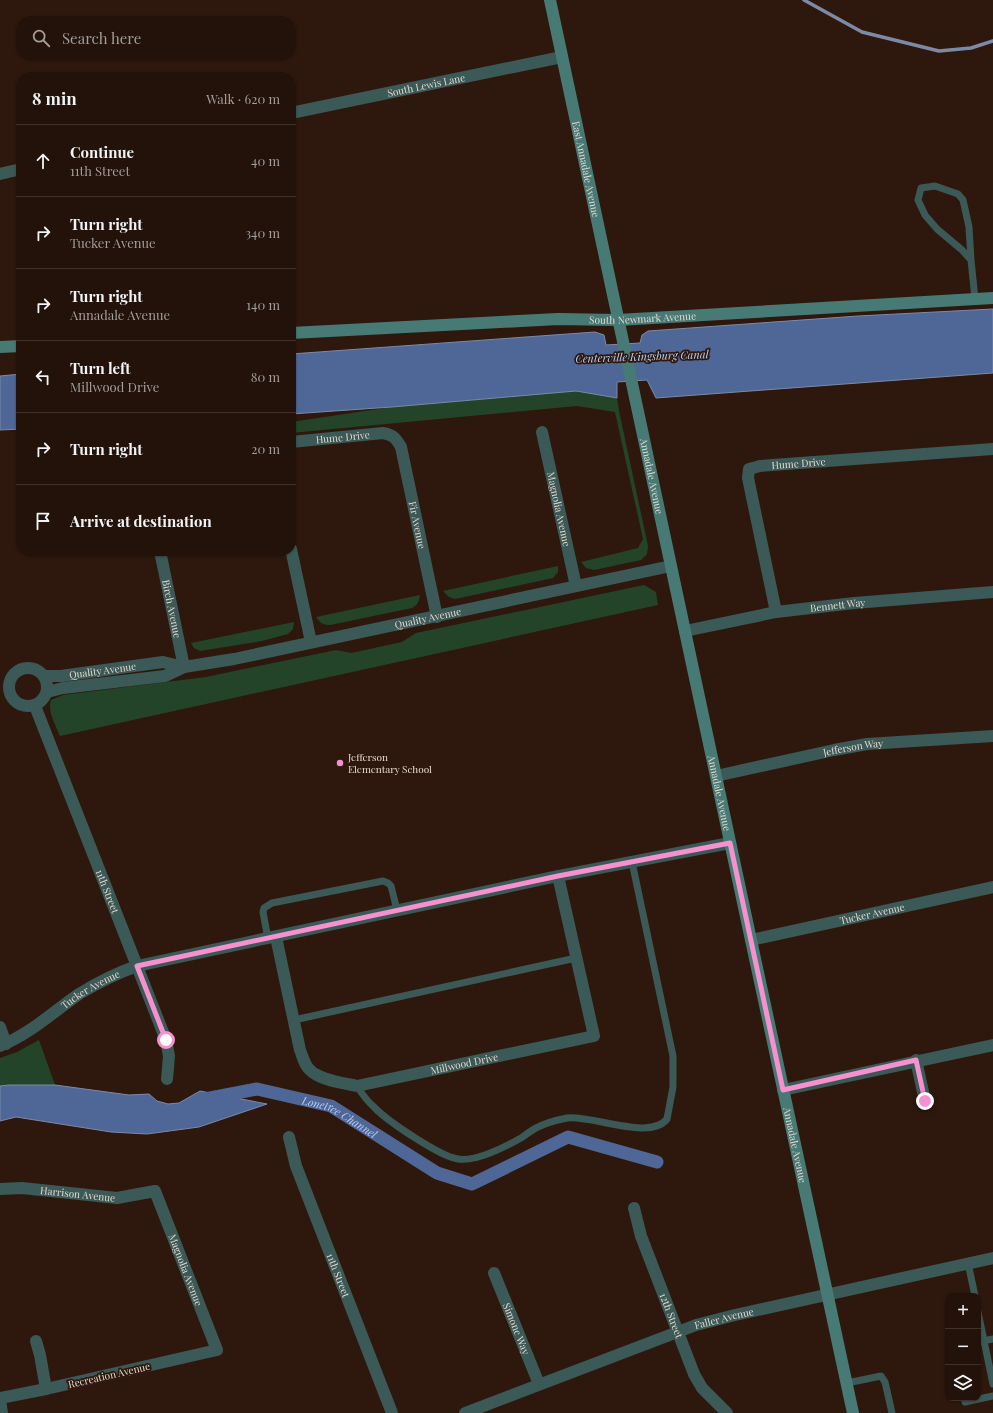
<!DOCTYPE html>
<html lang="en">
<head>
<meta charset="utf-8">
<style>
  :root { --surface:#22120a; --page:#2a1b13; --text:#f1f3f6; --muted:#a29e9c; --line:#3f322b }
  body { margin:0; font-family:"Playfair Display",serif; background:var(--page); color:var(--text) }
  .controls { position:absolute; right:12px; bottom:12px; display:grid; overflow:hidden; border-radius:8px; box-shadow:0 1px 3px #0004 }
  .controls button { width:36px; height:36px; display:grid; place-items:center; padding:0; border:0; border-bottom:1px solid var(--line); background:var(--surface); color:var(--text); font:20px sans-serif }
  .stop { position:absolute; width:12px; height:12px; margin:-9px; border:3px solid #f790ce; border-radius:50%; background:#fff }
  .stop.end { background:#f790ce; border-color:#fff; box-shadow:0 1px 4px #0008 }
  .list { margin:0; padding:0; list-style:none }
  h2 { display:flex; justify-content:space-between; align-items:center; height:52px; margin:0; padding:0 16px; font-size:17px }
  h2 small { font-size:13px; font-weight:400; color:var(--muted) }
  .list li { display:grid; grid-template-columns:26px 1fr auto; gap:12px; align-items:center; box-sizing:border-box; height:72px; padding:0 16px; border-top:1px solid var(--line) }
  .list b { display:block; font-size:15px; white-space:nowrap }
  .list p { margin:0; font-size:13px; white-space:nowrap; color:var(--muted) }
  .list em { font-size:13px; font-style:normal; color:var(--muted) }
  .icon { flex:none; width:22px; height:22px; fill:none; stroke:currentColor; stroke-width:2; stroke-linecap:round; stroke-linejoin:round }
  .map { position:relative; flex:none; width:993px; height:1413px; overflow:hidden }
  .search { position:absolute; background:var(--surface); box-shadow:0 1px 3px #0004; left:16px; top:16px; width:280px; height:44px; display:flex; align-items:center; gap:10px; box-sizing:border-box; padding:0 14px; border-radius:16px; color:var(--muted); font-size:15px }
  .panel { position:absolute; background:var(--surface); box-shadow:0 1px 3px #0004; left:16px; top:72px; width:280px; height:484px; border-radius:16px }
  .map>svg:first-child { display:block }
  .green { fill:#234428 }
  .water { fill:#4f6796; stroke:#7c89a7 }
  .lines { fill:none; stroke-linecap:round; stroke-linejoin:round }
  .stream { stroke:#7c89a7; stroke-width:3.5 }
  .canal { stroke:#4f6796; stroke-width:13 }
  .lane { stroke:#3b5956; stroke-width:7 }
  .street { stroke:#3b5956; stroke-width:12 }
  .secondary { stroke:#487a75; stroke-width:12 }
  .route { stroke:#f790ce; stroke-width:5 }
  .poi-dot { fill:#f790ce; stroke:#2e180d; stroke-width:1.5 }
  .labels { text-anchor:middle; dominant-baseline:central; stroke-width:3.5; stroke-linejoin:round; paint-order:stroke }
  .street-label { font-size:10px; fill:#e6d7cf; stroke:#2e180d }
  .poi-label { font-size:10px; fill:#e6d7cf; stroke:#2e180d; text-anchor:start }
  .water-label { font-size:11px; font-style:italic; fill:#b5ccf8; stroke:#2e180d }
</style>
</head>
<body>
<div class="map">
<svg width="993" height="1413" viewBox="0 0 993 1413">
  <rect width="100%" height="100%" fill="#2e180d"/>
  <!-- green -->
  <path class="green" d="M576 391 617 398 619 411 648 546 647 554 641 560 594 570 586 568 581 562 638 548 643 539 615 412 577 406 291 433V422L392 407Z
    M558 566V572L553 578 455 599 449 597 443 591Z
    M644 585 656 592 658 605 60 736C56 725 47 712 51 700L63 695 206 677 336 650 351 653 402 642 416 633Z
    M420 595C419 601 418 605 412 608L330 625C323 625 320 623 316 617Z
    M294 622 293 629 288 634 262 641 200 651 194 648 191 643Z
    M39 1040 55 1085 0 1086V1058L17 1052Z"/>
  <!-- water -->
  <path class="water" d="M993 309V373L656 398 647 380 617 382V398L576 391 392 407 291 414V354L595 332 604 335 606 345 640 343 642 335 648 331 858 316Z
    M21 374V429L0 430V376Z
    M9 1085H55L129 1095 149 1094 157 1101 168 1104 179 1103 200 1091 267 1104 199 1127 147 1134 111 1132 16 1117 0 1121V1086Z"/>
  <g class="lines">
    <!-- stream -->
    <path class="stream" d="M804 0 862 32 939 51 971 48 993 41"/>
    <!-- canal -->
    <path class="canal" id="s1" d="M205 1099 257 1089 331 1106 437 1173 472 1184 568 1137 657 1162"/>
    <!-- lane -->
    <path class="lane" d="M971 260 969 227 963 200 958 194 935 186 921 188 918 200 925 215 937 229 962 250 971 260 975 299
      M268 939 263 912 264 908 272 903 383 881 388 883 391 886 397 910
      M294 1020 576 958
      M357 1086C362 1094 367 1101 374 1107 387 1121 441 1157 458 1159 477 1162 505 1147 521 1138 526 1135 530 1131 536 1128 545 1123 557 1120 567 1118 593 1115 650 1141 667 1119L673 1087V1056L632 862
      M968 1263 975 1296
      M978 1312 993 1384
      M978 1342 993 1339
      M847 1383 881 1376 885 1382 892 1413
      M965 1402 993 1396"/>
    <!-- street -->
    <g class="street">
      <path id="s2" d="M291 113 562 57"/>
      <path d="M0 174 21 169"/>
      <path id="s3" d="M542 432 576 586"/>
      <path id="s4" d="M291 442 383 433C393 435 396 438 401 447L437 617"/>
      <path d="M291 549 311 642"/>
      <path id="s5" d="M160 551 184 667"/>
      <path id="s6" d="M776 612 748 478 749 469 760 466 993 449"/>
      <path id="s7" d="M685 631 776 612 854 603 993 592"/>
      <circle cx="28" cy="687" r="19"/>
      <path id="s8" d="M44 676H61L163 662 184 667"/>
      <path id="s9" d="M47 692 63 688 165 676 184 667 234 659 671 566"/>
      <path id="s10" d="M35 706 166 1040 169 1056 167 1079"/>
      <path id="s11" d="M716 776 834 750 867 744 993 736"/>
      <path id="s12" d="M276 937 300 1050C303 1057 304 1065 310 1070 319 1080 344 1083 357 1086L594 1036 558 876"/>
      <path id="s13" d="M751 940 993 887"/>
      <path d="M0 1027 6 1044"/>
      <path id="s14" d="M0 1046C30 1034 53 1012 79 994 97 983 117 973 137 966L558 876 730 843"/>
      <path d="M916 1060 925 1101"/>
      <path d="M783 1090 993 1045"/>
      <path id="s15" d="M289 1137 296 1166 392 1413"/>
      <path id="s16" d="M0 1189 22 1188 117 1198 155 1191 217 1350 46 1389 0 1398"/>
      <path id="s17" d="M634 1208 641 1236 694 1374 702 1388 727 1413"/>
      <path id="s18" d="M494 1273 539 1384"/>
      <path d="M36 1341 40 1355 46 1389"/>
      <path d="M0 1399 2 1413"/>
      <path id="s19" d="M465 1413 696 1325 735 1315 993 1258"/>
    </g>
    <!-- secondary -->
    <g class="secondary">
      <path id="s20" d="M550 0 751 940 853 1413"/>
      <path id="s21" d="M291 333 558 319 618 320 993 298"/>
      <path d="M0 347 21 346"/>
    </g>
  </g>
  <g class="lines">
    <!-- route -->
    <path class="route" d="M166 1040 137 966 558 876 730 843 783 1090 916 1060 925 1101"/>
  </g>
  <!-- markers -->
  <circle class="poi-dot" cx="340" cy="763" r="4"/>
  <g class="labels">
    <!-- street labels -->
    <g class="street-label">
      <text stroke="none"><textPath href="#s2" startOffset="138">South Lewis Lane</textPath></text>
      <text stroke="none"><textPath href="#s20" startOffset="173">East Annadale Avenue</textPath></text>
      <text stroke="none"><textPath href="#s21" startOffset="352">South Newmark Avenue</textPath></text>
      <text stroke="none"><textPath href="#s4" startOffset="52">Hume Drive</textPath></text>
      <text stroke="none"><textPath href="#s6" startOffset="196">Hume Drive</textPath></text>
      <text stroke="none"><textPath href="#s20" startOffset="487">Annadale Avenue</textPath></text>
      <text stroke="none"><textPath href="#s3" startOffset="79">Magnolia Avenue</textPath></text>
      <text stroke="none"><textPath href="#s4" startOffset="196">Fir Avenue</textPath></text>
      <text stroke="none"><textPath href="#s7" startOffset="155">Bennett Way</textPath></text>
      <text stroke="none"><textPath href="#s5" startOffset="59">Birch Avenue</textPath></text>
      <text stroke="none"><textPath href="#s9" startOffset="389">Quality Avenue</textPath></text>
      <text stroke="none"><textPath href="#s8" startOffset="59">Quality Avenue</textPath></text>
      <text stroke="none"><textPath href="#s11" startOffset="140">Jefferson Way</textPath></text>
      <text stroke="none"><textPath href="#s20" startOffset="811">Annadale Avenue</textPath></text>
      <text stroke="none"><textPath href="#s10" startOffset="199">11th Street</textPath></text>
      <text stroke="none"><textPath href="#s13" startOffset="124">Tucker Avenue</textPath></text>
      <text stroke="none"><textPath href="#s14" startOffset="107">Tucker Avenue</textPath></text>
      <text stroke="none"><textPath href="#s12" startOffset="298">Millwood Drive</textPath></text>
      <text stroke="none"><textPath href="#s20" startOffset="1171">Annadale Avenue</textPath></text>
      <text stroke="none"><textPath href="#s16" startOffset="78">Harrison Avenue</textPath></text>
      <text stroke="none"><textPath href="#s16" startOffset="241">Magnolia Avenue</textPath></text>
      <text stroke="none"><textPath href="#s15" startOffset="147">11th Street</textPath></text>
      <text stroke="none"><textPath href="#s17" startOffset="114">12th Street</textPath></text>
      <text stroke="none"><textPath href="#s19" startOffset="276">Faller Avenue</textPath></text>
      <text stroke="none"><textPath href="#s18" startOffset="60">Simone Way</textPath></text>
      <text transform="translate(109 1375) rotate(-13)">Recreation Avenue</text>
    </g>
    <!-- poi labels -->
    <g class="poi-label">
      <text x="348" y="757">Jefferson<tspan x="348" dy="12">Elementary School</tspan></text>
    </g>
    <!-- water labels -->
    <g class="water-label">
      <text transform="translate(642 356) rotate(-2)">Centerville Kingsburg Canal</text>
      <text stroke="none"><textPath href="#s1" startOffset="141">Lonetree Channel</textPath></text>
    </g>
  </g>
</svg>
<div class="controls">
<button>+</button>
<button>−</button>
<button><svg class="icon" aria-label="layers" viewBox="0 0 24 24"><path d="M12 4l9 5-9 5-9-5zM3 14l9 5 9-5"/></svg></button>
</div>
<div class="stop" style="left:166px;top:1040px"></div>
<div class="stop end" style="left:925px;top:1101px"></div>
<div class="search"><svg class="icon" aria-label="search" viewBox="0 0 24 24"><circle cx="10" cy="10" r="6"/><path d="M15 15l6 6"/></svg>Search here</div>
<section class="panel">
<h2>8 min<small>Walk · 620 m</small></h2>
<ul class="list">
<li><svg class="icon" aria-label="ahead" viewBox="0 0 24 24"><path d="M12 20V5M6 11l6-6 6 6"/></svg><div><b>Continue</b><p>11th Street</p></div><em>40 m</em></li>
<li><svg class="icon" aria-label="right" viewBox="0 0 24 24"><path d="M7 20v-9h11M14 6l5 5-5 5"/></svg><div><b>Turn right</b><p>Tucker Avenue</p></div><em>340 m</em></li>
<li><svg class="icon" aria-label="right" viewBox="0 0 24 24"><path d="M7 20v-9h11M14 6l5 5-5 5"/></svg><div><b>Turn right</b><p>Annadale Avenue</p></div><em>140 m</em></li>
<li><svg class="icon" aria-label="left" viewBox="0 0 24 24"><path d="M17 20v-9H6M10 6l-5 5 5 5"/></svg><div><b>Turn left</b><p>Millwood Drive</p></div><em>80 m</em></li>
<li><svg class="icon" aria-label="right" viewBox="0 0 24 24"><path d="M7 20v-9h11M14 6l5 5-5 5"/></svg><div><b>Turn right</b></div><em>20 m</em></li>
<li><svg class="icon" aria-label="arrive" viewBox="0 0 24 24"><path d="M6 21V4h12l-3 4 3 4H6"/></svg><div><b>Arrive at destination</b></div></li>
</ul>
</section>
</div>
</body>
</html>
